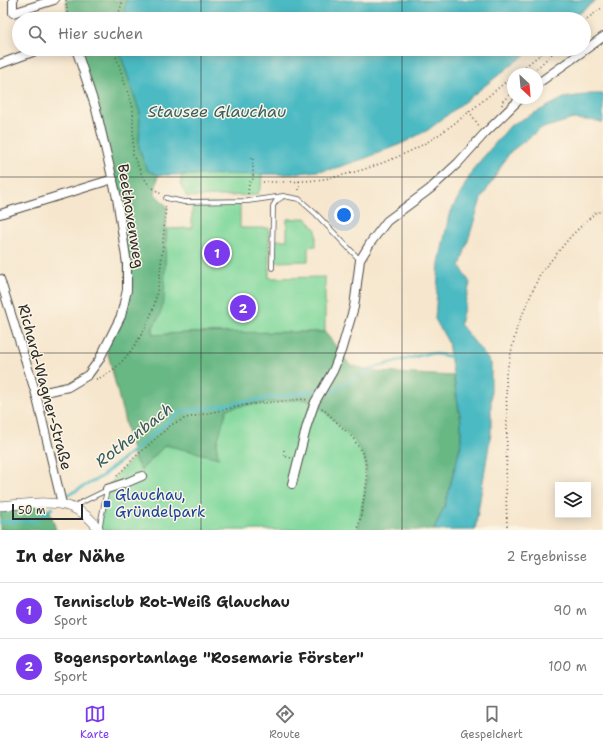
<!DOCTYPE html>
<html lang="de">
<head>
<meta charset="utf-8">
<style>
  :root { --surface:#fff; --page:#f6f6f6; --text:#222; --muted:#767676; --line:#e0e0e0; --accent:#7c3aed }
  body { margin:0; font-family:"Shantell Sans",sans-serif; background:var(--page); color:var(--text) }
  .controls { position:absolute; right:12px; bottom:12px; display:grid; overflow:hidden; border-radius:0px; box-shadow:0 2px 10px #0003 }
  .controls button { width:36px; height:36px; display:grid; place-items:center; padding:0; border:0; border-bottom:1px solid var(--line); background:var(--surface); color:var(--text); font:20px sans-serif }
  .compass { position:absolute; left:507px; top:68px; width:36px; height:36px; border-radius:50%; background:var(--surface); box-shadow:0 2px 10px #0003; rotate:154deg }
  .scale { position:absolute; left:12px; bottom:10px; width:71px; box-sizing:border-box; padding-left:4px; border:2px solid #2b2b2b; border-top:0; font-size:11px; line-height:14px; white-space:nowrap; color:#2b2b2b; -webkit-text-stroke:3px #fcf5e5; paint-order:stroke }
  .you { position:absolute; left:344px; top:215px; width:14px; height:14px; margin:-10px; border:3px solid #fff; border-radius:50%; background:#1a73e8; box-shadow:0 0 0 6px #1a73e833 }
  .badge { display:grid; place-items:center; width:26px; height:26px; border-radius:50%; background:var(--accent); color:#fff; font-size:13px; font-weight:700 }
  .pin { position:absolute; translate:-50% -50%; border:2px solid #fff; box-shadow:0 1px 4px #0006 }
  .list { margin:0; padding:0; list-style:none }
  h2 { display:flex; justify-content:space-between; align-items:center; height:52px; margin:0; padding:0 16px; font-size:17px }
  h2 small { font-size:13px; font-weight:400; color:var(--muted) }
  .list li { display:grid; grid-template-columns:26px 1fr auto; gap:12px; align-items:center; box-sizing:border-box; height:56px; padding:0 16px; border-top:1px solid var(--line) }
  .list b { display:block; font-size:15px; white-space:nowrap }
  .list p { margin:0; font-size:13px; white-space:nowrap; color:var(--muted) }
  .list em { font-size:13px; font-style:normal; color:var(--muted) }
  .icon { flex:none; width:22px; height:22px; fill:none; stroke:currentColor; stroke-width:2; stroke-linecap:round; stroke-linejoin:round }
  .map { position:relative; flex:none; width:603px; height:530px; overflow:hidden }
  .search { position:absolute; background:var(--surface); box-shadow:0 2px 10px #0003; left:12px; right:12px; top:12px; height:44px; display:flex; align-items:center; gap:10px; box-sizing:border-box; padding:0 14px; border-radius:22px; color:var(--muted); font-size:15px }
  .sheet { height:164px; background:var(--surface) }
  nav { display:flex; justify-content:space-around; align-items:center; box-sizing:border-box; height:56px; border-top:1px solid var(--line); background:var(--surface); font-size:11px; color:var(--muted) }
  nav a { display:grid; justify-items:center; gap:2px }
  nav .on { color:var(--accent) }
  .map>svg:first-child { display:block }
  .green { fill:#80d89c; stroke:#568264 }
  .forest { fill:#68b884; stroke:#4a7258 }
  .water { fill:#4cbac3; stroke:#3c7277 }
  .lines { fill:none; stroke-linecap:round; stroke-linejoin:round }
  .stream { stroke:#4cbac3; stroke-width:3 }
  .service-casing { stroke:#494743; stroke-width:5.5 }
  .minor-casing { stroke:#494743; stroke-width:10 }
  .tertiary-casing { stroke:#494743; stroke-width:10 }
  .path { stroke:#494743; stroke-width:1.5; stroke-dasharray:1 3; stroke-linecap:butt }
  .service { stroke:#fff; stroke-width:4 }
  .minor { stroke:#fff; stroke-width:8 }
  .tertiary { stroke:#fff; stroke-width:9 }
  .grid { fill:none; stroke:#2b2b2b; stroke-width:1; stroke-opacity:0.55 }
  .transit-dot { fill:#1a4fb4; stroke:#fcf5e5; stroke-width:1.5 }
  .labels { text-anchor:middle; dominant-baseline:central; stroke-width:3; stroke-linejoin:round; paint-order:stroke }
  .street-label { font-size:15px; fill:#2b2b2b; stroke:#fcf5e5 }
  .transit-label { font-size:15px; fill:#164399; stroke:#fcf5e5; text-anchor:start }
  .water-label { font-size:16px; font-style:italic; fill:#375d60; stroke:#fcf5e5 }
</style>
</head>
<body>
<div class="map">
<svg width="603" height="530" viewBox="0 0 603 530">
  <rect width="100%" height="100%" fill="#fcf5e5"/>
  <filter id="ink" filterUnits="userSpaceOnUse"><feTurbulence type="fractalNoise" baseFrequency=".025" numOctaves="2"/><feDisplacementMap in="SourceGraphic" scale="8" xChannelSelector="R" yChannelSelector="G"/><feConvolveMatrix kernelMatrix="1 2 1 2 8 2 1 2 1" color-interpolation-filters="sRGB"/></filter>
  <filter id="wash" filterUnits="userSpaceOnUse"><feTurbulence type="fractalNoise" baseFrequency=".012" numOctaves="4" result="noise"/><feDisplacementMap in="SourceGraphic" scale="16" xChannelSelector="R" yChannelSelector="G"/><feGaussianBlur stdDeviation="0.9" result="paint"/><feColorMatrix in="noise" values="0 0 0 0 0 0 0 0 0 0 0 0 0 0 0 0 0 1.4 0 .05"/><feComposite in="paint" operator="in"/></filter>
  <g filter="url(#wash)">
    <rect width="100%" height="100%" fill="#f6e6cd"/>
    <!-- green -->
    <path class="green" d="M262 174 261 187 257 195 187 197 181 185V175Z
      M192 204H240V228H269V278L325 277V332L183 333 153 335V327L160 315 164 278 167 229 192 228Z
      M306 218 316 230V246L308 247V261L274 262V240H287V219Z
      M303 399 315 402 353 438 365 458 367 481 358 530H99L107 489 119 472 134 458 141 470 165 445 217 452C215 438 223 423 227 409L245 405Z"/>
    <!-- forest -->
    <path class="forest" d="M66 0H127L122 19H68Z
      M76 49H120V53L140 112 139 149 147 170 158 175 155 194 167 206 164 301 160 315 153 327V335L183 333 325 332 350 365 377 372 453 376 461 421V444L445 505 434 530H358L367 481 365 458 353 438 315 402 303 399 245 405 227 409 216 446 219 458 165 445 141 470 134 458 106 346 127 290 117 198Z
      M37 504 50 511 56 530H0V506Z"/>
    <!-- water -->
    <path class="water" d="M127 0H596L571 19H122Z
      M120 49H532L428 130 403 143 366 158 333 169 292 174 158 175 147 170 139 149 140 112 120 53Z
      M591 94H603V123L598 121 573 119 540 129 510 152 481 199 460 266 470 283 460 324 491 363V433L475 530H434L445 505 461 444V421L448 342 435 319 439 263 449 215 474 168 511 125 564 98Z"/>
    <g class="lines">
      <!-- stream -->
      <path class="stream" d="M331 392 376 367 429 353 454 357
        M68 495 101 477 180 412 314 391
        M0 522 35 521 52 508"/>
    </g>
  </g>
  <g filter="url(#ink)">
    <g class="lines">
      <defs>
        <path id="service" d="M166 198 184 202 248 201 283 196 299 199 316 214 360 260
          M272 268 273 206 276 201 281 198
          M72 507 107 490
          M99 530 107 489"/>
        <path id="minor" d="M13 0V13L54 0
          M0 64 41 49
          M537 84 603 37
          M0 214 113 179
          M0 279 36 394 62 504
          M36 394 68 387 88 375 99 360 121 316 127 290V264L117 198 96 109 76 49
          M292 484 307 425 315 402 333 371 341 351 354 307 360 260 371 242 387 221 430 189 458 163 484 134 521 98
          M107 489 128 482 142 476"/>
        <path id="tertiary" d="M0 506C36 503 76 494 99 530"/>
      </defs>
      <!-- service casing -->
      <use href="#service" class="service-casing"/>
      <!-- minor casing -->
      <use href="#minor" class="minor-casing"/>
      <!-- tertiary casing -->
      <use href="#tertiary" class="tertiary-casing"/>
      <!-- path -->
      <path class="path" d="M66 0 68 19
        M117 19 123 0
        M584 21 603 7
        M115 49 116 56 133 108V155L142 175 149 185 161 194
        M516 74 547 49
        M531 74 557 49
        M502 105V102L513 91
        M469 111 479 126
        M251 158H255
        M299 181V193
        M263 182C288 182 314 182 339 176 370 169 407 155 434 138 462 119 487 97 513 76
        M248 194 249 183 253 179V158
        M96 379C123 372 149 327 155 302 162 271 163 237 166 205
        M322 408 353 438 365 458 367 481 358 530
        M284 450V456L291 458
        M117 476 134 458 171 425 186 418 245 405 303 399 307 400
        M507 530 506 486 507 426 506 374 517 327 540 274 571 236 595 213 603 211"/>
      <!-- service -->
      <use href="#service" class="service"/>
      <!-- minor -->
      <use href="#minor" class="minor"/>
      <!-- tertiary -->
      <use href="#tertiary" class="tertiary"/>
    </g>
  </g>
  <!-- grid -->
  <path class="grid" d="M201 0V19M402 0V19M201 49V530M402 49V530M0 177H603M0 353H603"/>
  <!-- markers -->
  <rect class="transit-dot" x="103" y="500" width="8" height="8" rx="2"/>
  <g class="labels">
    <!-- street labels -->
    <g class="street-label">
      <text transform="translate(131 216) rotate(81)">Beethovenweg</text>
      <text transform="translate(45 387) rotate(75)">Richard-Wagner-Straße</text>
    </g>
    <!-- transit labels -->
    <g class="transit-label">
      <text x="115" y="495">Glauchau,<tspan x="115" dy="17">Gründelpark</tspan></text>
    </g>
    <!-- water labels -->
    <g class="water-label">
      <text x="217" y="111">Stausee Glauchau</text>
      <text transform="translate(134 435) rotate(-38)">Rothenbach</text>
    </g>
  </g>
</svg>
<div class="controls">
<button><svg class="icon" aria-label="layers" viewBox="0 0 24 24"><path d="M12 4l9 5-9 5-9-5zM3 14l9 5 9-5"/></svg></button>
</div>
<svg class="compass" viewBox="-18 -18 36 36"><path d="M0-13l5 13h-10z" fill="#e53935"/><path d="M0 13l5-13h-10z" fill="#767676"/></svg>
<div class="scale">50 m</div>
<div class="you"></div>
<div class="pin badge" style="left:217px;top:253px">1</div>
<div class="pin badge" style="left:243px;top:308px">2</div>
<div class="search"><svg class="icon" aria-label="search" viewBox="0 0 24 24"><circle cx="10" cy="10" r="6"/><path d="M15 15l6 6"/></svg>Hier suchen</div>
</div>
<section class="sheet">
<h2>In der Nähe<small>2 Ergebnisse</small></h2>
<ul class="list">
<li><span class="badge">1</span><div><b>Tennisclub Rot-Weiß Glauchau</b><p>Sport</p></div><em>90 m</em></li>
<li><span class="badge">2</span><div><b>Bogensportanlage &quot;Rosemarie Förster&quot;</b><p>Sport</p></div><em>100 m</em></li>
</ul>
</section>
<nav>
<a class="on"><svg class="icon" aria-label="map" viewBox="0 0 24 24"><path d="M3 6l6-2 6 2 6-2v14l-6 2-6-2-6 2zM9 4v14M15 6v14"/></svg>Karte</a>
<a><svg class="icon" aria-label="directions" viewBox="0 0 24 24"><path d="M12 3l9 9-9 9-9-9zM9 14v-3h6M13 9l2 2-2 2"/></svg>Route</a>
<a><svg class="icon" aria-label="saved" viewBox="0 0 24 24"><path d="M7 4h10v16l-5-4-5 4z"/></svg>Gespeichert</a>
</nav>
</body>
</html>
